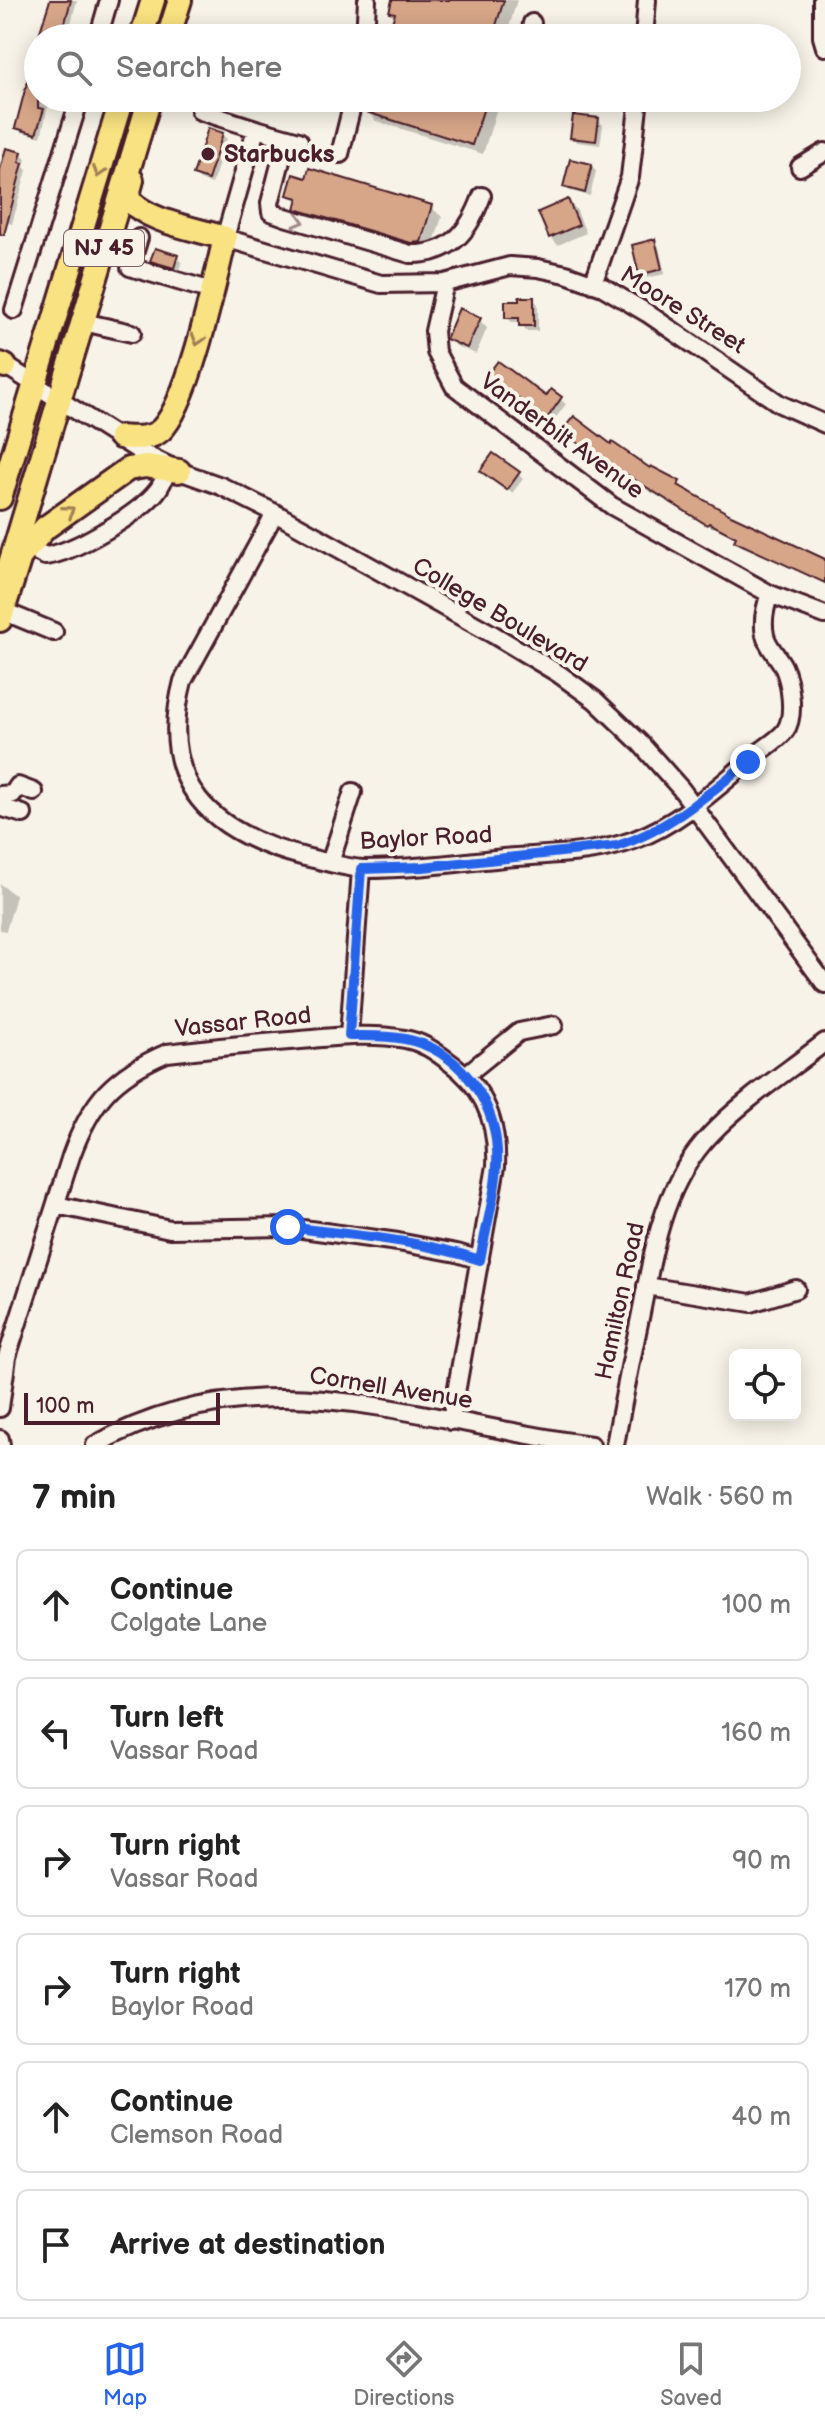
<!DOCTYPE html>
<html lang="en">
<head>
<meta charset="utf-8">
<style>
  :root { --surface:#fff; --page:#f6f6f6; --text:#222; --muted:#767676; --line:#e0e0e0; --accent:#2563eb }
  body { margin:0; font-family:"Balsamiq Sans",sans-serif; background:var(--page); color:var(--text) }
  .controls { position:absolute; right:24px; bottom:24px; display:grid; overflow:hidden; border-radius:12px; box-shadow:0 4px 20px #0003 }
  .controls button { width:72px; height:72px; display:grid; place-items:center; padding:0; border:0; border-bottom:2px solid var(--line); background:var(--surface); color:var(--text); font:40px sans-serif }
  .scale { position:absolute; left:24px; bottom:20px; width:196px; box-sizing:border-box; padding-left:8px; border:4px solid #4a1f2b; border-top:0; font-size:22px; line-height:28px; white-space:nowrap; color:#4a1f2b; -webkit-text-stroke:6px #f7f3e8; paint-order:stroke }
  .stop { position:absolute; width:24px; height:24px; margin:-18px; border:6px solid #2563eb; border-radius:50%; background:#fff }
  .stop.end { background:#2563eb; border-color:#fff; box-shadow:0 2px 8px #0008 }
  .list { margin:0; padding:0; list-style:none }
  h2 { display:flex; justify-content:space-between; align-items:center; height:104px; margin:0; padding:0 32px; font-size:34px }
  h2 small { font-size:26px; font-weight:400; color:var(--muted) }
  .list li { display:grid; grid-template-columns:52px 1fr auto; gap:24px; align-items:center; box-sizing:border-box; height:112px; margin:0 16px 16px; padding:0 16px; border:2px solid var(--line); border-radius:12px }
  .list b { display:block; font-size:30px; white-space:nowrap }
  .list p { margin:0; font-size:26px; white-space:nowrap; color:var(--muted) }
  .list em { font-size:26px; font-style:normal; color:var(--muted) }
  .icon { flex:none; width:44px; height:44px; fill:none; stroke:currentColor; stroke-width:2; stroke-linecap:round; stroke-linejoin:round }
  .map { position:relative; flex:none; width:825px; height:1445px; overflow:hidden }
  .search { position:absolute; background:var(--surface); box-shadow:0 4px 20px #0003; left:24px; right:24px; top:24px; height:88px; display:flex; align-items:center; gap:20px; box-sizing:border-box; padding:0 28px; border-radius:44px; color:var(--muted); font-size:30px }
  .sheet { height:872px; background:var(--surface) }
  nav { display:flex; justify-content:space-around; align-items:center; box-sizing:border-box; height:112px; border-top:2px solid var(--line); background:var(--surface); font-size:22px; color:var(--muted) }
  nav a { display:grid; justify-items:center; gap:4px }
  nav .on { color:var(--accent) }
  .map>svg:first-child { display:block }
  .shadow { fill:#0003 }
  .building { fill:#d7a689; stroke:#4a1f2b; stroke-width:2 }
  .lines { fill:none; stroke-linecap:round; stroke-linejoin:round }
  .minor-casing { stroke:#4a1f2b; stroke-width:22 }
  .major-casing { stroke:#4a1f2b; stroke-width:28 }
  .minor { stroke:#f7f3e8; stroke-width:16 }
  .major { stroke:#f8e281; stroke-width:22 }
  .oneway { stroke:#a18056 }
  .oneway2 { stroke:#a0898a }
  .route { stroke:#2563eb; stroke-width:10 }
  .poi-dot { fill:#4a1f2b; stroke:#f7f3e8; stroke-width:3 }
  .labels { text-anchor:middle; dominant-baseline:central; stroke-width:8; stroke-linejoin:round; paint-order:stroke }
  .shield { fill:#f7f3e8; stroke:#7e5f64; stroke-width:2 }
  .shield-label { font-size:22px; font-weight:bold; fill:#4a1f2b }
  .poi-label { font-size:24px; font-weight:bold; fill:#4a1f2b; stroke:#f7f3e8; text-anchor:start }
  .street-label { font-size:24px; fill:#4a1f2b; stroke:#f7f3e8 }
</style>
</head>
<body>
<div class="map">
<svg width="825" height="1445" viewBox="0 0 825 1445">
  <rect width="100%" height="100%" fill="#f7f3e8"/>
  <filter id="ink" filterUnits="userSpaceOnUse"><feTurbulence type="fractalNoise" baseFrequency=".0125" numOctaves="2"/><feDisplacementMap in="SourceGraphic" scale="16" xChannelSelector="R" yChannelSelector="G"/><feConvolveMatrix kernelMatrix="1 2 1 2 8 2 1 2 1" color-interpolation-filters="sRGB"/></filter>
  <g filter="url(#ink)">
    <!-- shadow -->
    <path class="shadow" d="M52 0H77L67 38H40Z
      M394 0H517L506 38H389L396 16 392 11Z
      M38 67V98H50L41 137 22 132 17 127Z
      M370 98H500L483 154 376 121 366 110Z
      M598 120 603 125 600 145 577 142 572 137Z
      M222 134 227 139 212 184 200 180 195 175Z
      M21 154 26 159 24 167 27 170 12 224 0 221V168Z
      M591 166 596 171 590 196 570 191 565 187Z
      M289 194 431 207 442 217 431 252 308 219 297 208 299 203Z
      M568 201 576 209 586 233 558 245 550 237Z
      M654 242 659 247 665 274 646 278 641 274Z
      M177 257 182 262 179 272 157 266 152 261Z
      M533 299 538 304V331H526L521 322H512L507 318Z
      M479 320 487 328 476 354 456 346 448 338Z
      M494 380 546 399 551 392 566 404 552 423Z
      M569 435 611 447 650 471 652 468 679 483 684 488 683 490 756 531 825 561V583L741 546 737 541 738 538 714 526 713 528 649 491Z
      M518 474 523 479 512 493 487 475Z
      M0 884 16 896 6 931 0 930Z"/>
    <!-- building -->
    <path class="building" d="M50 0H71L61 38H38Z
      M392 0H504L492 38H387L395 13 389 12Z
      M35 52 38 53V108L44 109 36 134 15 128Z
      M368 98H487L472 145 363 111Z
      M573 115 599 118 596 141 570 138Z
      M208 128 223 133 208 180 193 175Z
      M6 148 22 152 19 162 23 163 4 235 0 234V170Z
      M570 159 592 164 585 193 563 187Z
      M309 168 432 205 421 242 411 243 295 209 298 198 287 195 293 174 306 178Z
      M568 199 579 225 549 238 538 212Z
      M655 239 662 269 639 275 632 245Z
      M155 248 178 255 174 268 150 261Z
      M519 297H534V326H519V318H505V301H519Z
      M459 308 481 318 467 348 446 339Z
      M498 361 546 396 551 389 562 397 546 420 487 375Z
      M574 416 611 444 612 442 650 468 651 466 680 481 678 485 731 515 825 559V583L734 541 736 537 709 523 707 525 587 450 562 431Z
      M493 453 520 472 507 490 480 471Z"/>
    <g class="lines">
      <defs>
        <path id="minor" d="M822 0V37L825 47
          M98 38 109 0
          M365 38 367 0
          M530 38 532 23
          M644 38 647 0
          M200 111 256 129
          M287 138 270 203 271 212 285 217 410 254C450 255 469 232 482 196
          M299 141 256 129 225 238 381 284 445 283 510 266 538 268 566 274 603 287 647 313 780 404 825 424
          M340 154 354 98
          M800 167 825 152
          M139 238 130 267 212 291
          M445 283 434 331 436 352 454 386 612 506 770 594 825 615
          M593 284 630 177 639 98
          M14 310 80 98
          M83 322 132 333
          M0 362 144 454 179 471 221 486 275 513 494 635 559 674 595 700 640 743 681 789 825 984
          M275 513 183 681C156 784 211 833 305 857 324 861 345 868 364 869 411 869 457 863 503 858 546 854 594 855 634 840 681 823 720 785 757 754 766 747 779 739 785 731 796 716 790 681 783 666 778 656 767 646 765 635 762 621 765 607 770 594
          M27 547 45 556C73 553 139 514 157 491 162 485 165 477 168 469
          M3 611 54 632
          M0 795 13 794 18 786 34 792
          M0 807 23 814
          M330 863 353 792
          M349 1036 361 869
          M467 1074 519 1032 554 1025
          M56 1205 170 1229 288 1227 398 1242 457 1253 480 1260
          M646 1286 751 1303 796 1289
          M0 1408 7 1357 71 1156C91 1101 113 1076 167 1053 208 1048 248 1044 289 1041 327 1038 367 1032 405 1039 422 1042 435 1051 448 1061 484 1086 498 1122 496 1166L451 1421
          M0 1439 1 1445
          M95 1445C262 1352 417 1422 591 1445
          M615 1445C623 1401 632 1357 641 1313 654 1248 663 1184 711 1134 744 1099 787 1072 825 1042"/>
        <path id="major" d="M141 38 153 0
          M168 38 180 0
          M0 364 5 366
          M120 437C133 438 150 440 161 430 189 403 215 280 225 238 194 228 149 223 127 198L132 180
          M0 498 122 98
          M0 597 150 98
          M0 620 20 557 45 528 128 469 146 466 179 471"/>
      </defs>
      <!-- minor casing -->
      <use href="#minor" class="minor-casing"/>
      <!-- major casing -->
      <use href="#major" class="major-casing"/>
      <!-- minor -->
      <use href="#minor" class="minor"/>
      <!-- major -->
      <use href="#major" class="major"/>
    </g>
    <!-- one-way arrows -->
    <defs><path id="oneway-chevron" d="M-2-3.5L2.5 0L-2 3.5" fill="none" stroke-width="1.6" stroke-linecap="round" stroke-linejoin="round" transform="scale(2)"/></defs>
    <g class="oneway">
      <use href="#oneway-chevron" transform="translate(99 172) rotate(107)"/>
      <use href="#oneway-chevron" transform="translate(198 340) rotate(107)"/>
      <use href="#oneway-chevron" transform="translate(69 511) rotate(-36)"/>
    </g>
    <use class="oneway2" href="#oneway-chevron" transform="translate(299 221) rotate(16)"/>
  </g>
  <g class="lines" filter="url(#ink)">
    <!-- route -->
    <path class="route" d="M288 1227C351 1235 419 1240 480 1260 486 1226 499 1183 497 1150 494 1098 457 1049 405 1039 386 1035 367 1036 349 1036L361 869 423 867 617 846C668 830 707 795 748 762"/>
  </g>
  <!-- markers -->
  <circle class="poi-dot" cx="208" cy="154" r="8"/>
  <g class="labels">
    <!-- shield labels -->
    <rect class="shield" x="64" y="230" width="80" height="36" rx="6"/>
    <g class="shield-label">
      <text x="104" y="248">NJ 45</text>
    </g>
    <!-- poi labels -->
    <g class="poi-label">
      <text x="224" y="154">Starbucks</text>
    </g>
    <!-- street labels -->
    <g class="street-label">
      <text transform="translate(683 310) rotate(32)">Moore Street</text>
      <text transform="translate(562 436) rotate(36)">Vanderbilt Avenue</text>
      <text transform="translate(500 615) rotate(31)">College Boulevard</text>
      <text transform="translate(426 838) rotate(-3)">Baylor Road</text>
      <text transform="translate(243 1022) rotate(-6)">Vassar Road</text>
      <text transform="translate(620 1301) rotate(-78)">Hamilton Road</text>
      <text transform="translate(391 1388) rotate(9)">Cornell Avenue</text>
    </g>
  </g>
</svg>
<div class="controls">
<button><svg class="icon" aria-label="locate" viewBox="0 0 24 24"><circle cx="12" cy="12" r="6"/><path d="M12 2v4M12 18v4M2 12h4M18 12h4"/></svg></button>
</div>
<div class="scale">100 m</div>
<div class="stop" style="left:288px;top:1227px"></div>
<div class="stop end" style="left:748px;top:762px"></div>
<div class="search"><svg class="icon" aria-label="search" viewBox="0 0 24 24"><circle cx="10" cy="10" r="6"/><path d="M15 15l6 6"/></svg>Search here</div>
</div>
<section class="sheet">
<h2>7 min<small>Walk · 560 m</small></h2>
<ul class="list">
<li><svg class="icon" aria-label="ahead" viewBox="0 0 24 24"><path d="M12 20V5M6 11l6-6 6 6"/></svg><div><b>Continue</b><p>Colgate Lane</p></div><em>100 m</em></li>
<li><svg class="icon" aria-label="left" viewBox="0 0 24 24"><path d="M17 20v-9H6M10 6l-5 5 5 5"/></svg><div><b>Turn left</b><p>Vassar Road</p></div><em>160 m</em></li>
<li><svg class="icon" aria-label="right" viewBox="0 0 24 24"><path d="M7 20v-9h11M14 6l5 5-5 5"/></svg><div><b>Turn right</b><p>Vassar Road</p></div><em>90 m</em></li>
<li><svg class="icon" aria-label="right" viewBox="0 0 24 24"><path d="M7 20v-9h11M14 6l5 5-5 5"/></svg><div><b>Turn right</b><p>Baylor Road</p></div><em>170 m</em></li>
<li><svg class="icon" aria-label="ahead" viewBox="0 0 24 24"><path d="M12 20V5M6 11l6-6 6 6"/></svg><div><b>Continue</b><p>Clemson Road</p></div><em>40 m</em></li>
<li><svg class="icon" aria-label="arrive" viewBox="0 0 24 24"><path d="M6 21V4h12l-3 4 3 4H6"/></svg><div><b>Arrive at destination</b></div></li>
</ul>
</section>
<nav>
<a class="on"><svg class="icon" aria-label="map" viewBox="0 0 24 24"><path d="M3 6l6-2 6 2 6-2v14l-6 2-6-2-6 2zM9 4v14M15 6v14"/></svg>Map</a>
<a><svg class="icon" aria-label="directions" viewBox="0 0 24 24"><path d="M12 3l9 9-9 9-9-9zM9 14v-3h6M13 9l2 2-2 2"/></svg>Directions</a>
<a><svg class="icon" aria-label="saved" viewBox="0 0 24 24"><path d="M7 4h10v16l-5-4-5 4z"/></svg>Saved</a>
</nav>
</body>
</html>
